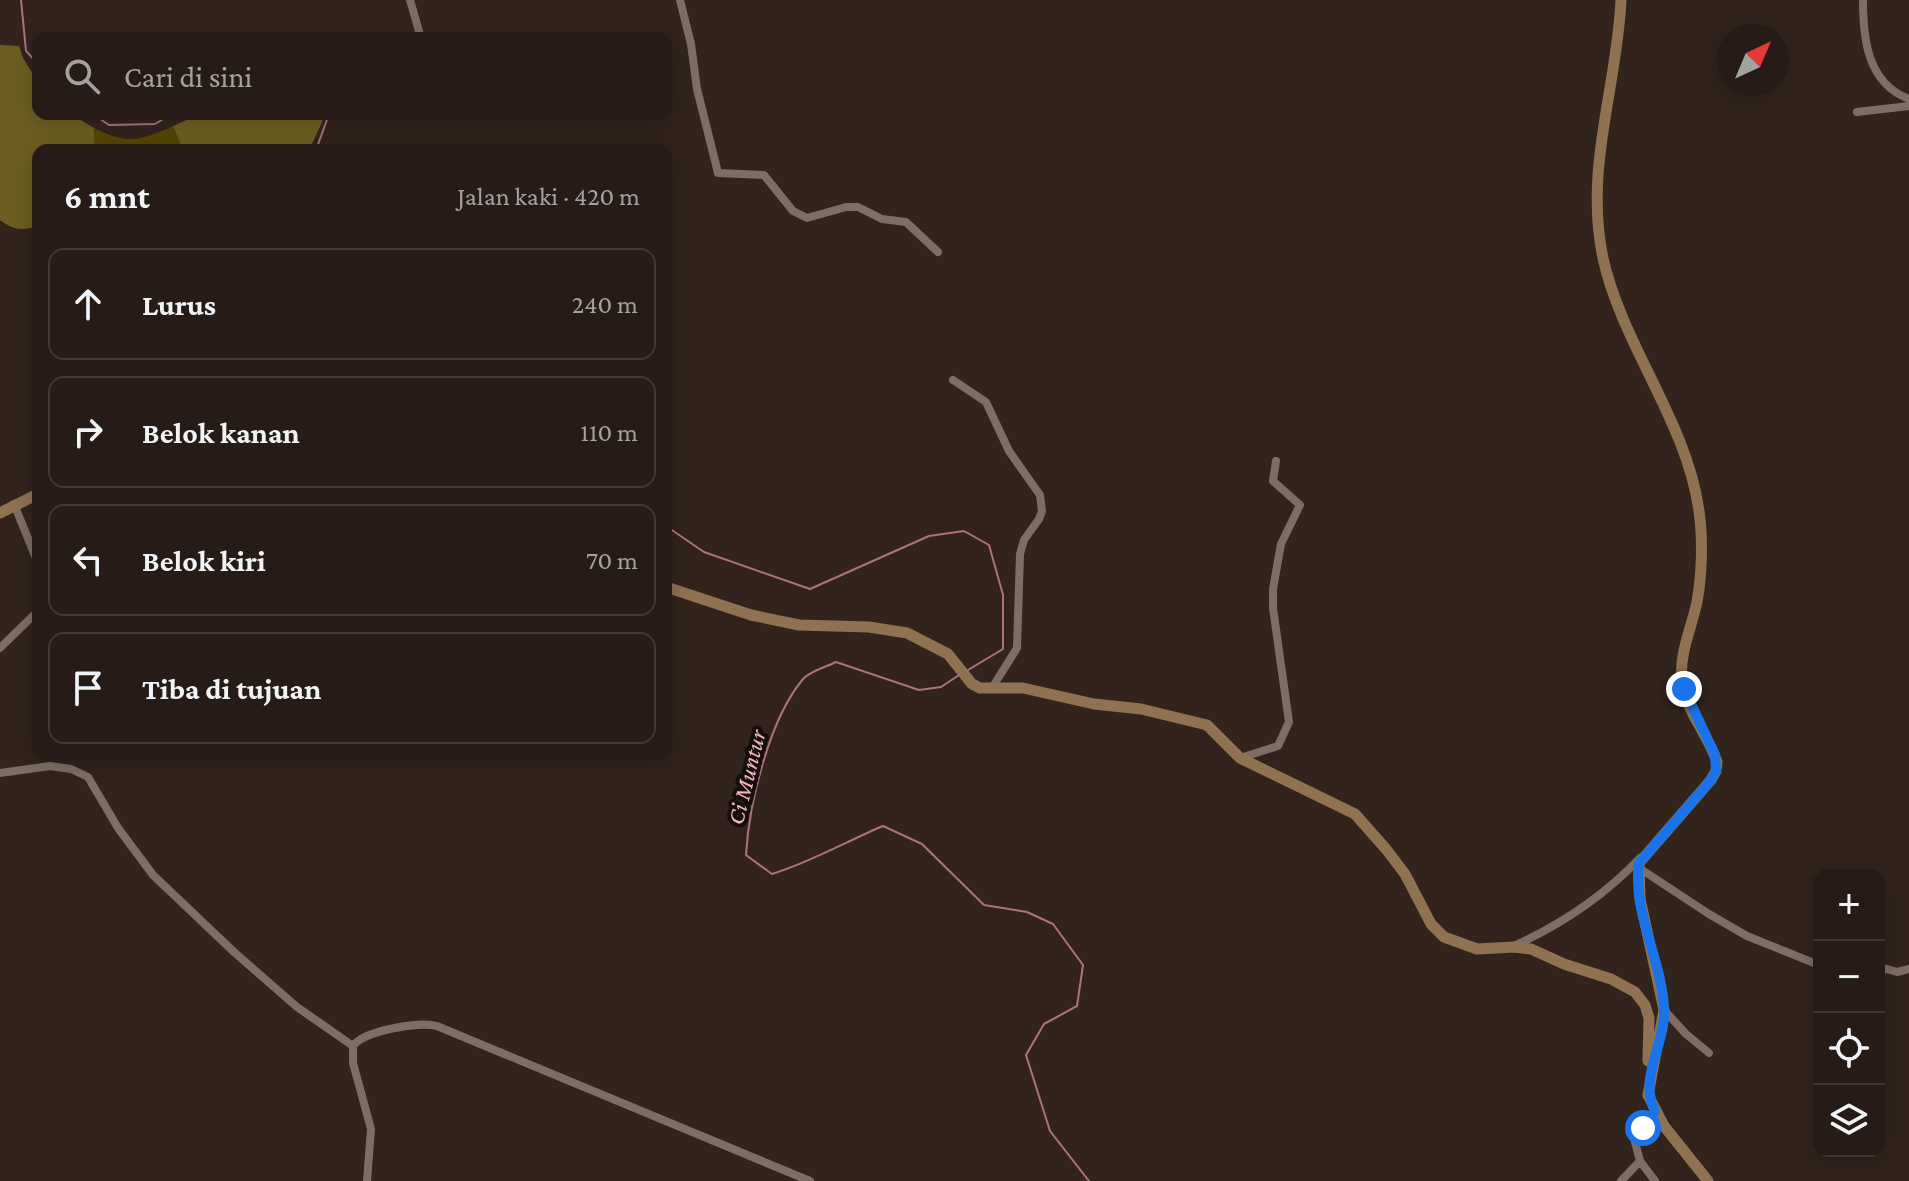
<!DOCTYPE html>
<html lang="id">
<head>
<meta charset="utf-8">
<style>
  :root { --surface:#261b16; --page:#2e241f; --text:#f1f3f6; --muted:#a4a1a1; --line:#423935 }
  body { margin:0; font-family:"Crimson Pro",serif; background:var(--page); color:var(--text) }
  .controls { position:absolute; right:24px; bottom:24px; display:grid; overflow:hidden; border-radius:16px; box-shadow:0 4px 20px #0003 }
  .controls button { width:72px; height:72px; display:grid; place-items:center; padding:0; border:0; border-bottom:2px solid var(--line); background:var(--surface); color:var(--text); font:40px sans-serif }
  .compass { position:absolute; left:1717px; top:24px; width:72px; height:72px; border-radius:50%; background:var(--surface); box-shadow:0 4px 20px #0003; rotate:44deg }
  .stop { position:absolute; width:24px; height:24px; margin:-18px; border:6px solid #1a73e8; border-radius:50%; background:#fff }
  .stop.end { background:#1a73e8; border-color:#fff; box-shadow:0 2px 8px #0008 }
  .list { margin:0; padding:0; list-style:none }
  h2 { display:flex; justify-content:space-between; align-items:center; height:104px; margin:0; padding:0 32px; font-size:34px }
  h2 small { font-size:26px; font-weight:400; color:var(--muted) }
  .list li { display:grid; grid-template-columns:52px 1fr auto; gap:24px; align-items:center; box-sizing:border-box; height:112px; margin:0 16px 16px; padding:0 16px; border:2px solid var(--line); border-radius:16px }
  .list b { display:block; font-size:30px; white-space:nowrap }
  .list em { font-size:26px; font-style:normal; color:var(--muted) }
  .icon { flex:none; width:44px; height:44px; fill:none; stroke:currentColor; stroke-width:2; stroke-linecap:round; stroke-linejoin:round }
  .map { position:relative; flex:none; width:1909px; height:1181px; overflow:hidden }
  .search { position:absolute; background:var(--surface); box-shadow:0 4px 20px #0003; left:32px; top:32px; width:640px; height:88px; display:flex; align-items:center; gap:20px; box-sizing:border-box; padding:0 28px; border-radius:16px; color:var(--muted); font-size:30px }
  .panel { position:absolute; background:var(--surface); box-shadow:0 4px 20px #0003; left:32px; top:144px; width:640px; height:616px; border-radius:16px }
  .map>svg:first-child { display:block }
  .green { fill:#554700 }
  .forest { fill:#6c5e22 }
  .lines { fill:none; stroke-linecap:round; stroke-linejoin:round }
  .stream { stroke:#aa737e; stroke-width:2 }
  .street { stroke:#7d6d64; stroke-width:8 }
  .secondary { stroke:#8e7252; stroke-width:11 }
  .route { stroke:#1a73e8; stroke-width:10 }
  .labels { text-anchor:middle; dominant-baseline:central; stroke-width:8; stroke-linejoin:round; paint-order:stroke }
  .water-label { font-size:24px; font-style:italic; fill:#f7b5c2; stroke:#150f0c }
</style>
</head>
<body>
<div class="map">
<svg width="1909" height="1181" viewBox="0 0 1909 1181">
  <rect width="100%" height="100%" fill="#32241d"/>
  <!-- green -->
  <path class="green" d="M173 126 183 150H94V128C128 145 139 141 173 126Z"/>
  <!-- forest -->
  <path class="forest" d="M0 45 19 46 23 58 38 82V114H71L94 128V150H38V226C22 231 13 230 0 220Z
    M200 114H326L309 150H183L173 126Z"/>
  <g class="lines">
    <!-- stream -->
    <path class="stream" d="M21 0 26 51 38 64
      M93 114 109 125 155 124 172 114
      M316 150 329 114
      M666 526 704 552 810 589 929 536 964 531 989 545 1003 595V649L968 670
      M959 675 941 687 919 690 836 662C826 667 810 671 803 679 769 720 749 803 746 855L772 874C811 862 845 842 883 826L922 844 984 905 1027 912 1053 924 1083 965 1077 1006 1044 1024 1026 1055 1050 1131 1089 1181"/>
    <!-- street -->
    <path class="street" d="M410 0 421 38
      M680 0 691 44 697 89 718 173 764 175 793 211 807 218 846 207H858L882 219 906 222 938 252
      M1863 0C1863 38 1867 83 1909 99
      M1857 112 1909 106
      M953 380 986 402 1009 451 1040 495 1042 511 1039 519 1024 540 1020 554 1017 648 992 688
      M14 504 38 563
      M0 648 38 611
      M1240 758 1278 746 1289 722 1273 608V589L1281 544 1300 505 1273 481 1276 461
      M0 773 50 766 71 769 88 777 118 828 153 875 234 952 297 1007 353 1046
      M1639 868 1709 914 1747 936 1819 965
      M1514 946C1560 925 1605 895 1640 858
      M1879 971 1887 969 1897 972 1909 969
      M1664 1010 1686 1034 1709 1053
      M367 1181 371 1129 353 1063V1046C363 1031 419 1021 437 1026L810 1181
      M1621 1181 1640 1161
      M1655 1181 1640 1161 1635 1142 1655 1111"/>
    <!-- secondary -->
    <path class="secondary" d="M1621 0C1617 88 1584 168 1603 258 1622 345 1687 422 1699 511 1703 539 1702 574 1697 602 1692 626 1679 654 1682 679 1684 709 1708 734 1717 762L1716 771 1711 780 1639 863 1640 899 1664 1010 1648 1095 1664 1126 1708 1181
      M0 513 38 494
      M666 587 751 615 799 625 869 627 907 633 948 654 972 684 980 688H1023L1094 704 1141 709 1207 725 1240 758 1355 814 1386 849 1405 874 1431 924 1444 937 1477 949 1514 947 1531 949 1564 964 1611 979 1635 992 1645 1005 1649 1018 1648 1061"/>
  </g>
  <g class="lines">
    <!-- route -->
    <path class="route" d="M1643 1128 1655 1111C1638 1077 1666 1044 1664 1009 1662 959 1632 913 1639 863L1711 780 1716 771 1715 755 1684 689"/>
  </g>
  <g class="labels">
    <!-- water labels -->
    <g class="water-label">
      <text transform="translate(746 777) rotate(-76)">Ci Muntur</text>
    </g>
  </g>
</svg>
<div class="controls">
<button>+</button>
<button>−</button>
<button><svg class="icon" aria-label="locate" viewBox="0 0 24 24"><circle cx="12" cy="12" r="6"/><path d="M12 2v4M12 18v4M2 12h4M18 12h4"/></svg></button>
<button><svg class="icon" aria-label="layers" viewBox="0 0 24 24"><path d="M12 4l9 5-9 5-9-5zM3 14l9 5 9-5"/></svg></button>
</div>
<svg class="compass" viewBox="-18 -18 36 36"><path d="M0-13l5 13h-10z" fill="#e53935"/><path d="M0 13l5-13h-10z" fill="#a4a1a1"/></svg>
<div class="stop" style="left:1643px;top:1128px"></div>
<div class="stop end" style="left:1684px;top:689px"></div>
<div class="search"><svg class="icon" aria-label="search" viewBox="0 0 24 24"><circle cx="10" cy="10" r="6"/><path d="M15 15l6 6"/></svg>Cari di sini</div>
<section class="panel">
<h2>6 mnt<small>Jalan kaki · 420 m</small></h2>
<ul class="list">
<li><svg class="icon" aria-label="ahead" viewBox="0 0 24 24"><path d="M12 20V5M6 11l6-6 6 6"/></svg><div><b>Lurus</b></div><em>240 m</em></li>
<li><svg class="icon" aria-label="right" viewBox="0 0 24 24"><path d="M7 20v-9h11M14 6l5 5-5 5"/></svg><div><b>Belok kanan</b></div><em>110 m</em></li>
<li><svg class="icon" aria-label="left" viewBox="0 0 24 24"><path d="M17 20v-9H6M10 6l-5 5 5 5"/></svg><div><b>Belok kiri</b></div><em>70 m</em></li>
<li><svg class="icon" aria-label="arrive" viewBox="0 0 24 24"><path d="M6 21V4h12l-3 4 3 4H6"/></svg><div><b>Tiba di tujuan</b></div></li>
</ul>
</section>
</div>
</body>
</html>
